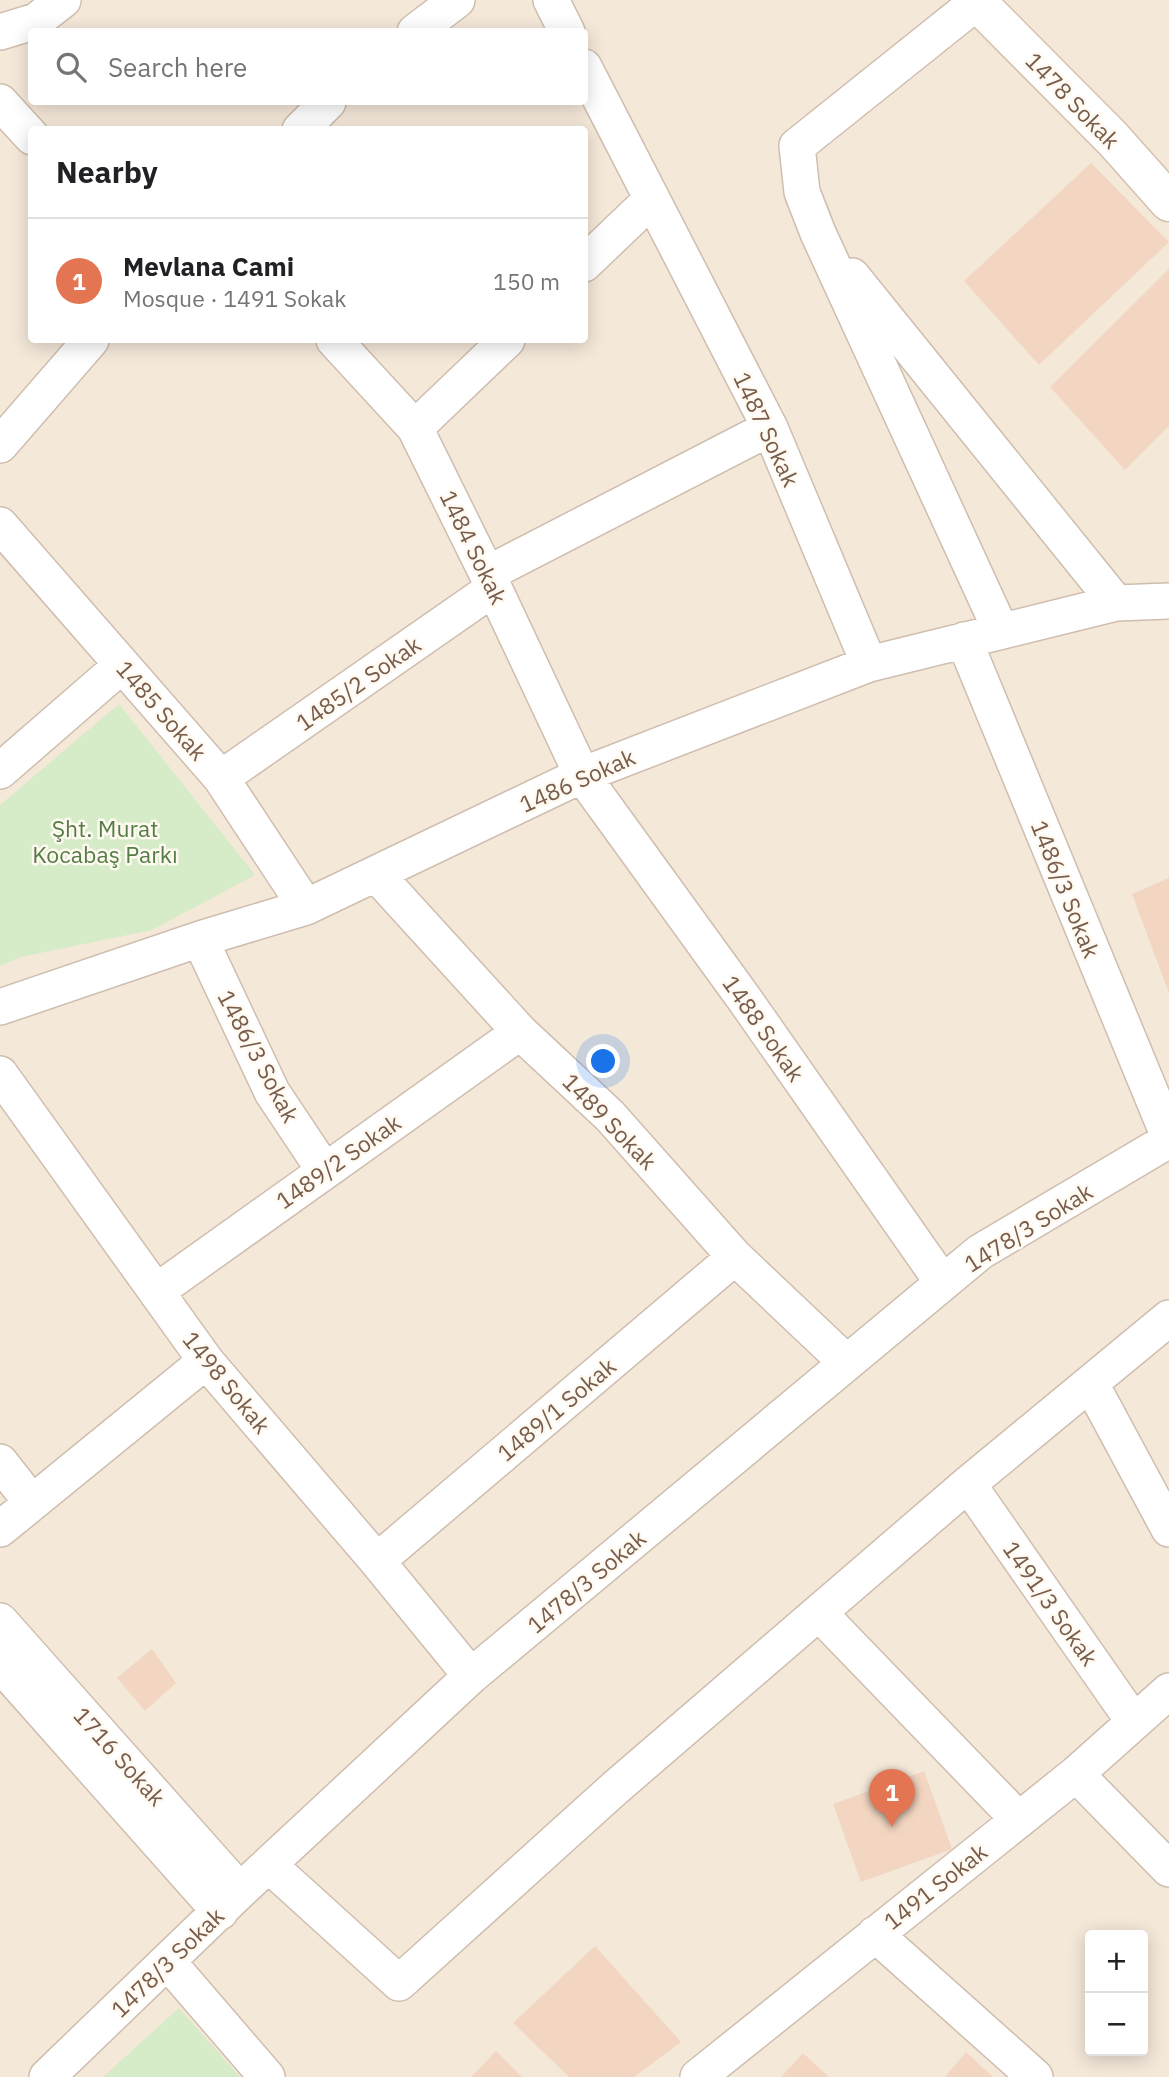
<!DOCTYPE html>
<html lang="en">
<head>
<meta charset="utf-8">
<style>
  :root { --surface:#fff; --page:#f6f6f6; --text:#202124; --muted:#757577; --line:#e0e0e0; --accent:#e37552 }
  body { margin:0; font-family:"IBM Plex Sans",sans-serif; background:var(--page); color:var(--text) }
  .controls { position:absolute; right:21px; bottom:21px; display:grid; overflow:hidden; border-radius:7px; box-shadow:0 4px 18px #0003 }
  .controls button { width:63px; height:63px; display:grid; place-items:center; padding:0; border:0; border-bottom:2px solid var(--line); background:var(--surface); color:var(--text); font:35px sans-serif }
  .you { position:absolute; left:604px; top:1062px; width:24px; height:24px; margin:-18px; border:5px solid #fff; border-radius:50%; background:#1a73e8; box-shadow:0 0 0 10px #1a73e833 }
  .badge { display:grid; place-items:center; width:46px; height:46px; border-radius:50%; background:var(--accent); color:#fff; font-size:23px; font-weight:700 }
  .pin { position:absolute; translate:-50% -58px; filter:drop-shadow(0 2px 4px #0008) }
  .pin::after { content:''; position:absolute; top:37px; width:24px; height:21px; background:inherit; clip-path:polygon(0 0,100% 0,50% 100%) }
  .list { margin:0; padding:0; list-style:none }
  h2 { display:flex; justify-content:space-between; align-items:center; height:91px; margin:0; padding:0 28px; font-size:30px }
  h2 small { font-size:23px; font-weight:400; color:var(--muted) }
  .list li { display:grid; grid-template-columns:46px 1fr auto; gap:21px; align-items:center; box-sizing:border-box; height:126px; padding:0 28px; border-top:2px solid var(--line) }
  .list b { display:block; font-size:26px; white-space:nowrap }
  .list p { margin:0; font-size:23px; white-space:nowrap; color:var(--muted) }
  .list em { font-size:23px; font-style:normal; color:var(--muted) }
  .icon { flex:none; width:38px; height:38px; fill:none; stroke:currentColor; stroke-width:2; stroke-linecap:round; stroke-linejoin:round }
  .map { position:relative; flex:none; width:1169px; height:2077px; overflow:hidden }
  .search { position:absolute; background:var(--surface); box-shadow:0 4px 18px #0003; left:28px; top:28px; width:560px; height:77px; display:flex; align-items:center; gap:18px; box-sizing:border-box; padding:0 24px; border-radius:7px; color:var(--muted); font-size:26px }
  .panel { position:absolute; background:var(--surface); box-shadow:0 4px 18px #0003; left:28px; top:126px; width:560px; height:217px; border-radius:7px }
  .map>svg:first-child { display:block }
  .residential { fill:#f4e8d9; fill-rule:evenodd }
  .green { fill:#d6ebc8 }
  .building { fill:#f2d6c2 }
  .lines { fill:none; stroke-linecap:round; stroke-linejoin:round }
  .street-casing { stroke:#cfbeaf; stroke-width:38 }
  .secondary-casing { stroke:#d5c0af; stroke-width:41 }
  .street { stroke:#fff; stroke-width:35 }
  .secondary { stroke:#fff; stroke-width:38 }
  .labels { text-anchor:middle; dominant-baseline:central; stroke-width:5; stroke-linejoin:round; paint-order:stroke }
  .street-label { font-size:23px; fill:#785d4d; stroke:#fffaf1 }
  .park-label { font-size:23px; fill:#547d45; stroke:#fffaf1 }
</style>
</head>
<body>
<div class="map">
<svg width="1169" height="2077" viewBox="0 0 1169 2077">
  <rect width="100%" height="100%" fill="#fcf6ea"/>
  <!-- residential -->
  <path class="residential" d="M0 0H1169V2077H0ZM32 32H584V102H32ZM32 130H584V340H32ZM1090 1935H1143V2051H1090Z"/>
  <!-- green -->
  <path class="green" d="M119 704 255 875 152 930 21 957 0 966V805Z
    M179 2008 240 2077H103Z"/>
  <!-- building -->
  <path class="building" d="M1091 163 1169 242 1039 365 964 281Z
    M1169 269V426L1125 470 1050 387Z
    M1169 878V993L1132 894Z
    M152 1649 176 1683 145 1711 117 1678Z
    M924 1771 952 1849 861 1882 833 1804Z
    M595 1946 681 2042 634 2077H569L513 2023Z
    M496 2051 522 2077H471Z
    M966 2052 993 2077H945Z
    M803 2053 829 2077H781Z"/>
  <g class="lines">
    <defs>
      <path id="street" d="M551 0 567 32
        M977 2 797 146 802 192 818 233 1001 631
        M0 32 36 21 63 0
        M415 32 457 0
        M584 67 770 428 869 664
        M0 102 32 137
        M300 130 328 102
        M584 264 652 199
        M852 276 1116 603
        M334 340 415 428 494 588 582 775 745 1000 943 1283
        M415 428 507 340
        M0 445 91 340
        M0 525 221 778 306 907
        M487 574 770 428
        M964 640 1169 1137
        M0 771 122 665
        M221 778 494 588
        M376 874 520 1032 610 1116 735 1257 847 1363
        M200 939 272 1092 324 1170
        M0 1007 200 939 306 907 582 775 869 664 1116 603 1169 601
        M0 1074 206 1361 377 1561 471 1676
        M157 1291 520 1032
        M1091 1384 1169 1529
        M0 1462 32 1503
        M968 1484 1134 1722
        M0 1529 206 1361
        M377 1561 735 1257
        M819 1613 1019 1820
        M0 1621 240 1891
        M0 1664 220 1912
        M1076 1774 1169 1869
        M269 1865 399 1983 615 1788 968 1484 1169 1318
        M875 1934 1035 2077
        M168 1962 267 2077
        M47 2077 240 1891 471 1676 980 1252 1169 1140
        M698 2077 1076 1774 1169 1691"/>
      <path id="secondary" d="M975 0 1113 139 1169 202"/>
    </defs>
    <!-- street casing -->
    <use href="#street" class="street-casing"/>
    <!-- secondary casing -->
    <use href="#secondary" class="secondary-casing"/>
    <!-- street -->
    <use href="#street" class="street"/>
    <!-- secondary -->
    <use href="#secondary" class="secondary"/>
  </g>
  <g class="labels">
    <!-- street labels -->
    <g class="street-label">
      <text transform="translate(1073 100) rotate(46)">1478 Sokak</text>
      <text transform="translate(767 429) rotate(65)">1487 Sokak</text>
      <text transform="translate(474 547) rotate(64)">1484 Sokak</text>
      <text transform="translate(358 683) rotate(-35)">1485/2 Sokak</text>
      <text transform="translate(162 710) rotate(49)">1485 Sokak</text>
      <text transform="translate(577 780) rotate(-24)">1486 Sokak</text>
      <text transform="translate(1066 889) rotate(68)">1486/3 Sokak</text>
      <text transform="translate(764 1028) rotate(55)">1488 Sokak</text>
      <text transform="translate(259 1056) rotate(62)">1486/3 Sokak</text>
      <text transform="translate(610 1121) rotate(46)">1489 Sokak</text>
      <text transform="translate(338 1161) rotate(-35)">1489/2 Sokak</text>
      <text transform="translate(1028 1227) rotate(-32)">1478/3 Sokak</text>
      <text transform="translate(227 1382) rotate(51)">1498 Sokak</text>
      <text transform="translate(556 1409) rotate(-40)">1489/1 Sokak</text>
      <text transform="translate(586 1581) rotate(-40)">1478/3 Sokak</text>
      <text transform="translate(1051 1603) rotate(55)">1491/3 Sokak</text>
      <text transform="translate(120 1756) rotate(48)">1716 Sokak</text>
      <text transform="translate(935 1886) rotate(-38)">1491 Sokak</text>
      <text transform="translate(167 1962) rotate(-44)">1478/3 Sokak</text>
    </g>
    <!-- park labels -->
    <g class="park-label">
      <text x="105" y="828">Şht. Murat<tspan x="105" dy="26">Kocabaş Parkı</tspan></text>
    </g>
  </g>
</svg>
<div class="controls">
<button>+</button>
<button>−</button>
</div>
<div class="you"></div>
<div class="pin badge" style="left:892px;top:1827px">1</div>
<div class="search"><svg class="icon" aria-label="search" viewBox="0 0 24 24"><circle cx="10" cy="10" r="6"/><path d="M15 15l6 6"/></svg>Search here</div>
<section class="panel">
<h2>Nearby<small></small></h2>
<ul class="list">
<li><span class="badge">1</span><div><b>Mevlana Cami</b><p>Mosque · 1491 Sokak</p></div><em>150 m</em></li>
</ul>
</section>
</div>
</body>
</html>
